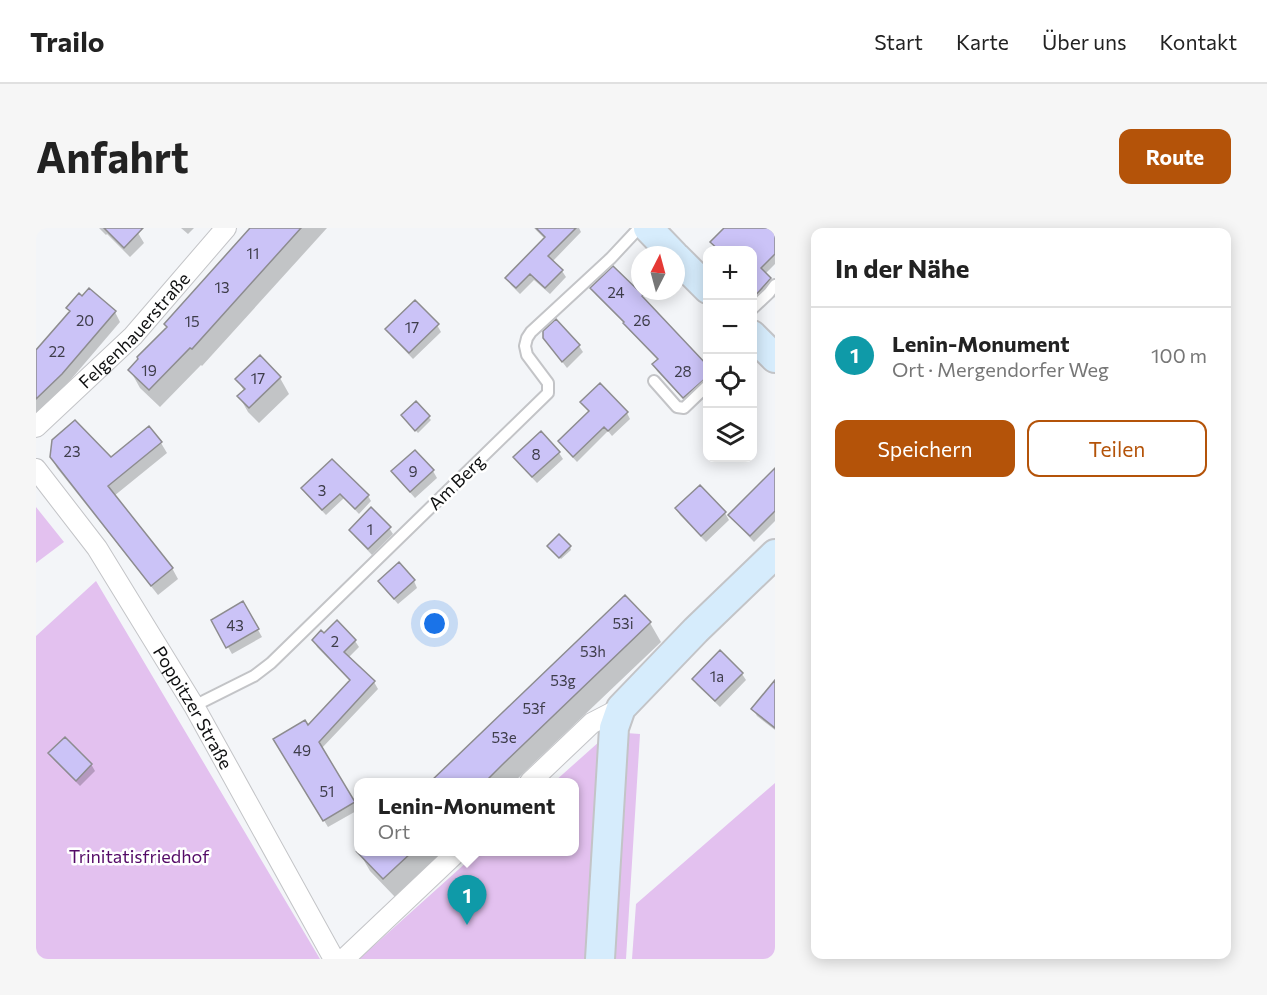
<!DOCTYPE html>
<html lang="de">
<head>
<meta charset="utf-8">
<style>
  :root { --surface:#fff; --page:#f6f6f6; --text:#222; --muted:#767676; --line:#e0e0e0; --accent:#b45309 }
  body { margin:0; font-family:Commissioner,sans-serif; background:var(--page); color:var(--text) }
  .controls { position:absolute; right:18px; top:18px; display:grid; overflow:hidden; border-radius:12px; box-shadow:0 3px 15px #0003 }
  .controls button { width:54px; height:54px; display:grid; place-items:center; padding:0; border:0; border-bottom:2px solid var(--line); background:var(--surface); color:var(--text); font:30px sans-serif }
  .compass { position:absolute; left:595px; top:18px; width:54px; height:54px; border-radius:50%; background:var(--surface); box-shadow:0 3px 15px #0003; rotate:6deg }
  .you { position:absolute; left:399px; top:396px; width:21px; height:21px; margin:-15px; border:4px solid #fff; border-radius:50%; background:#1a73e8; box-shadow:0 0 0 9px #1a73e833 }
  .badge { display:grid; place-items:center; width:39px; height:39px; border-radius:50%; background:var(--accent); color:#fff; font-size:20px; font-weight:700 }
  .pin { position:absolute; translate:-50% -50px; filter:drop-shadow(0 2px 3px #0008) }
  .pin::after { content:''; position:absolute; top:32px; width:21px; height:18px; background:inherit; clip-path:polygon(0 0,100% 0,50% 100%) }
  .popup { position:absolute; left:318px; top:550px; width:225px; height:78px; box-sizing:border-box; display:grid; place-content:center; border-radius:12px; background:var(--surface); filter:drop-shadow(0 2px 4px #0005); font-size:20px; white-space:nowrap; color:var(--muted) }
  .popup b { font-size:22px; color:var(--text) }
  .popup::after { content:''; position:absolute; left:50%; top:100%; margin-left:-12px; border:12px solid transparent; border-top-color:var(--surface) }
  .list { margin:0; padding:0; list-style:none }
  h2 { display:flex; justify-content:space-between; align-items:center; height:78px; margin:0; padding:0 24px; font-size:26px }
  h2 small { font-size:20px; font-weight:400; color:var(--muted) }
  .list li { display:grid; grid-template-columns:39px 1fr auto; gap:18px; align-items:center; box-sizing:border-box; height:96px; padding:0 24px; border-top:2px solid var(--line) }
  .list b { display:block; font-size:22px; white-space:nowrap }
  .list p { margin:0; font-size:20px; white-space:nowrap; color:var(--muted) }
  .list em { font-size:20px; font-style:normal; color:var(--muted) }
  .actions { display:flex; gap:12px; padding:18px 24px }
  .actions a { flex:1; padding:14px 0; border:2px solid var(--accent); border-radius:12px; text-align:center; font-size:21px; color:var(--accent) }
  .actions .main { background:var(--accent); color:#fff }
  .icon { flex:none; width:33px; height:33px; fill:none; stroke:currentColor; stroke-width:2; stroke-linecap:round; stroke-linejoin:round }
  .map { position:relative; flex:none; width:739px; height:731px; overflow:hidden; border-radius:12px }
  header { display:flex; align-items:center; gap:36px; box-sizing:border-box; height:84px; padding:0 30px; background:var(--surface); border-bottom:2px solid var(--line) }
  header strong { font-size:28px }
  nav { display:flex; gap:33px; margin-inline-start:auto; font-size:21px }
  .intro { display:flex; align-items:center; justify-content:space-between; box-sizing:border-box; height:144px; padding:0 36px }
  h1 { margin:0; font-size:42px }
  .button { padding:15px 27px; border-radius:12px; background:var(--accent); color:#fff; font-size:21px; font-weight:700 }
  main { display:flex; gap:36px; padding:0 36px }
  aside { flex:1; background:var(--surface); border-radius:12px; box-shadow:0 3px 15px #0003 }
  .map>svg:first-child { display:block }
  .green { fill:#e3c1ef }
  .shadow { fill:#0003 }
  .building { fill:#cbc3f7; stroke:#8d8c8f; stroke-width:1.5 }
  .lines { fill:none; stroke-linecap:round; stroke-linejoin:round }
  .service-casing { stroke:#c3c4c7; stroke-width:14 }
  .minor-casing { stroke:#c3c4c7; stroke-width:22 }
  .secondary-casing { stroke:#c3c4c7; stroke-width:32 }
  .service { stroke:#fff; stroke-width:10 }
  .minor { stroke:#fff; stroke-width:20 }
  .secondary { stroke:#d6ecfc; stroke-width:28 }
  .labels { text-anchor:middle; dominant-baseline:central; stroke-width:5; stroke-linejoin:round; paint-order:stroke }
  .number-label { font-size:15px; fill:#3e3d4a }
  .street-label { font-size:18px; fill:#0f1011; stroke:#fff }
  .park-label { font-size:18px; fill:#540a67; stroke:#fff }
</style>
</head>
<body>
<header>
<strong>Trailo</strong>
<nav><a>Start</a><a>Karte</a><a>Über uns</a><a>Kontakt</a></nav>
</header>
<div class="intro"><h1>Anfahrt</h1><a class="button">Route</a></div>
<main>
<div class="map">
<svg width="739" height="731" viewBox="0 0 739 731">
  <rect width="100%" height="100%" fill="#f3f5f8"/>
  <!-- green -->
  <path class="green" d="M0 279 28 314 0 335Z
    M60 353 284 731H0V408Z
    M590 505 604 506 590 731H573Z
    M564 513 551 731H323L442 624H539V554H518Z
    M739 555V728L735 731H596L600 676Z"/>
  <!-- shadow -->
  <path class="shadow" d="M63 0H97L102 5 108 15 94 29 71 6 70 7Z
    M145 0H158L152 6Z
    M216 0H291L166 138 165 137 124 179 104 160 94 142 132 100 129 97Z
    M498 0H543L545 4 516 34 526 43 530 49 514 66 498 52 484 66 475 57 471 50 509 11Z
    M690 0H739V36L729 46 738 58 722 75 716 70V22H682L676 14Z
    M556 60 672 141V158L652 176 621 143 618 137 622 132 593 102 590 97 560 67Z
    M79 84 84 94 31 156 0 187V124Z
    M401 97 405 104 377 131 355 108 351 101Z
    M508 110 543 118 547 124 531 140Z
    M244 150 253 166 223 195 212 184 203 168 208 163 201 151Z
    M546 174 591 185 594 191 576 208 572 203 541 234 527 219 524 214 554 184Z
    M380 175 395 192 382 205 368 190Z
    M125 215 131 225 78 268 136 340 142 351 122 367 21 240 15 229 75 231Z
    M379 224 397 243 401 250 379 270 361 250 357 244Z
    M523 225 527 231 501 255 483 236 479 229Z
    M739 242V293L718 314 698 293 694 287Z
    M664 259 689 285 693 292 670 314 644 287 641 281Z
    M267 260 332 268 335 273 323 286 308 270 290 287 270 266Z
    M353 300 357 306 336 327 319 309 315 303Z
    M534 319 535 322 525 331 515 321Z
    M344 353H378L381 360 362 376 348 360Z
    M207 375 226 409 196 426 177 393Z
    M614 395 625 414 478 554H395Z
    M278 412 319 413 323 419 312 430 338 454 342 461 285 521 322 582 292 599 239 512 272 499 314 453 281 419Z
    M706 446 710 452 684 479 661 457 657 451Z
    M739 454V502L721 488 717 481Z
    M14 526 55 536 59 543 44 558 18 532Z
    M323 624H406L359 669 334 643Z"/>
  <!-- building -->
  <path class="building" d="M68 0H107L88 20Z
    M214 0H265L156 121 154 120 113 162 92 142 102 131 101 129 131 99 128 96Z
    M500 0H540L512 28 527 42 509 60 494 46 480 60 469 50 509 9Z
    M688 0H739V26L725 40 735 50 717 70V22H683L674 14Z
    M577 38 607 67 606 68 672 138V148L647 170 616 136 622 131 587 95 588 94 554 60Z
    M53 60 80 83 26 146 0 171V122L34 83 30 80 43 65 46 68Z
    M379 72 403 96 373 125 349 101Z
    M520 91 544 117 526 134 507 110V103Z
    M224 127 245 149 213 180 201 168 209 161 199 151Z
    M564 155 592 184 572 203 568 199 537 229 522 213 553 183 544 174Z
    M380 173 394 188 379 203 365 187Z
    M39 192 75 229 113 198 126 214 72 258 137 340 115 358 14 229 16 212Z
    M505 203 524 224 496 249 477 229Z
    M379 222 398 242 374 264 355 243Z
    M296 231 333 267 319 281 304 266 286 282 265 260Z
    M739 240V283L714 308 692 287Z
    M664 257 690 284 665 308 639 280Z
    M335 279 355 299 332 321 313 302Z
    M523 306 535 318 523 330 511 318Z
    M363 334 379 352 358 371 342 353Z
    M589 367 615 394 466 537 448 555H393Z
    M207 373 223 401 190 420 175 392Z
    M301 392 320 412 308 424 339 453 283 514 319 574 287 593 237 511 269 492 272 497 314 452 276 412 285 402 288 405Z
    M684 422 707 445 679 473 656 451Z
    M739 452V500L715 481Z
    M29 509 56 536 40 553 12 525Z
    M321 624H376L347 651Z"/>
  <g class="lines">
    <defs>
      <path id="service" d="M716 81 733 65 739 57
        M618 153 641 179 648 180 672 157
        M158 478 218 448 235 435 512 165V155L491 127 489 118 491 110 495 104 575 30 603 0"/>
      <g id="minor">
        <path id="s1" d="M0 199 97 108 190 0"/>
        <path id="s2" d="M0 241 61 320 158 478 298 731"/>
        <path d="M494 554 556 495 585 480"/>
        <path d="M308 731 421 624"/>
      </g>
      <path id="secondary" d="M612 0 638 27
        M640 29 672 61
        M716 107 739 130
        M564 731 578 500 585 480 660 402 739 326"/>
    </defs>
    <!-- service casing -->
    <use href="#service" class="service-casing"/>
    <!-- minor casing -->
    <use href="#minor" class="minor-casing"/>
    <!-- secondary casing -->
    <use href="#secondary" class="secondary-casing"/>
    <!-- service -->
    <use href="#service" class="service"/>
    <!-- minor -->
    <use href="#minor" class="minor"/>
    <!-- secondary -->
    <use href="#secondary" class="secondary"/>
  </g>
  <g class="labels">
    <!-- number labels -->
    <g class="number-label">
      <text x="217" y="25">11</text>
      <text x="186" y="59">13</text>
      <text x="580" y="64">24</text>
      <text x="49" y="92">20</text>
      <text x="606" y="92">26</text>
      <text x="156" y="93">15</text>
      <text x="376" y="99">17</text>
      <text x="21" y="123">22</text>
      <text x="113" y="142">19</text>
      <text x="647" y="143">28</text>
      <text x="222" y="150">17</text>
      <text x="36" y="223">23</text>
      <text x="500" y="226">8</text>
      <text x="377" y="243">9</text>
      <text x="286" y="262">3</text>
      <text x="334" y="301">1</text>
      <text x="587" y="395">53i</text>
      <text x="199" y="397">43</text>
      <text x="299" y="413">2</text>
      <text x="557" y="423">53h</text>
      <text x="681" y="448">1a</text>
      <text x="527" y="452">53g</text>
      <text x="498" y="480">53f</text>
      <text x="468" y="509">53e</text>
      <text x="266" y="522">49</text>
      <text x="291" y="563">51</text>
    </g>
    <!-- street labels -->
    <g class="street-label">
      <text stroke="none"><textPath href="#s1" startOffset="138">Felgenhauerstraße</textPath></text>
      <text transform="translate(420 254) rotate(-44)">Am Berg</text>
      <text stroke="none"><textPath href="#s2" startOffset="286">Poppitzer Straße</textPath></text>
    </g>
    <!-- park labels -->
    <g class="park-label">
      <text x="103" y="628">Trinitatisfriedhof</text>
    </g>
  </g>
</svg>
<div class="controls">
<button>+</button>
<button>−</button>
<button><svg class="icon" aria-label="locate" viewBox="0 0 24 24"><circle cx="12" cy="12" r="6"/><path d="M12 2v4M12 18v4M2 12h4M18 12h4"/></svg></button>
<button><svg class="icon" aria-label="layers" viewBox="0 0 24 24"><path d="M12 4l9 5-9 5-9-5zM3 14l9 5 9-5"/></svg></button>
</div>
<svg class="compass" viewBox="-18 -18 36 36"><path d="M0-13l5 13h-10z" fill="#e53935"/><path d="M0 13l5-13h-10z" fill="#767676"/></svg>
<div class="you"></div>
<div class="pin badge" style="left:431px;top:697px;background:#0f9aa8">1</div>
<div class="popup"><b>Lenin-Monument</b>Ort</div>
</div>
<aside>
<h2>In der Nähe<small></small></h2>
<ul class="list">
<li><span class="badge" style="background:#0f9aa8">1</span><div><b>Lenin-Monument</b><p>Ort · Mergendorfer Weg</p></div><em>100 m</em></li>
</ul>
<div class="actions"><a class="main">Speichern</a><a>Teilen</a></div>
</aside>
</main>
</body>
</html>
